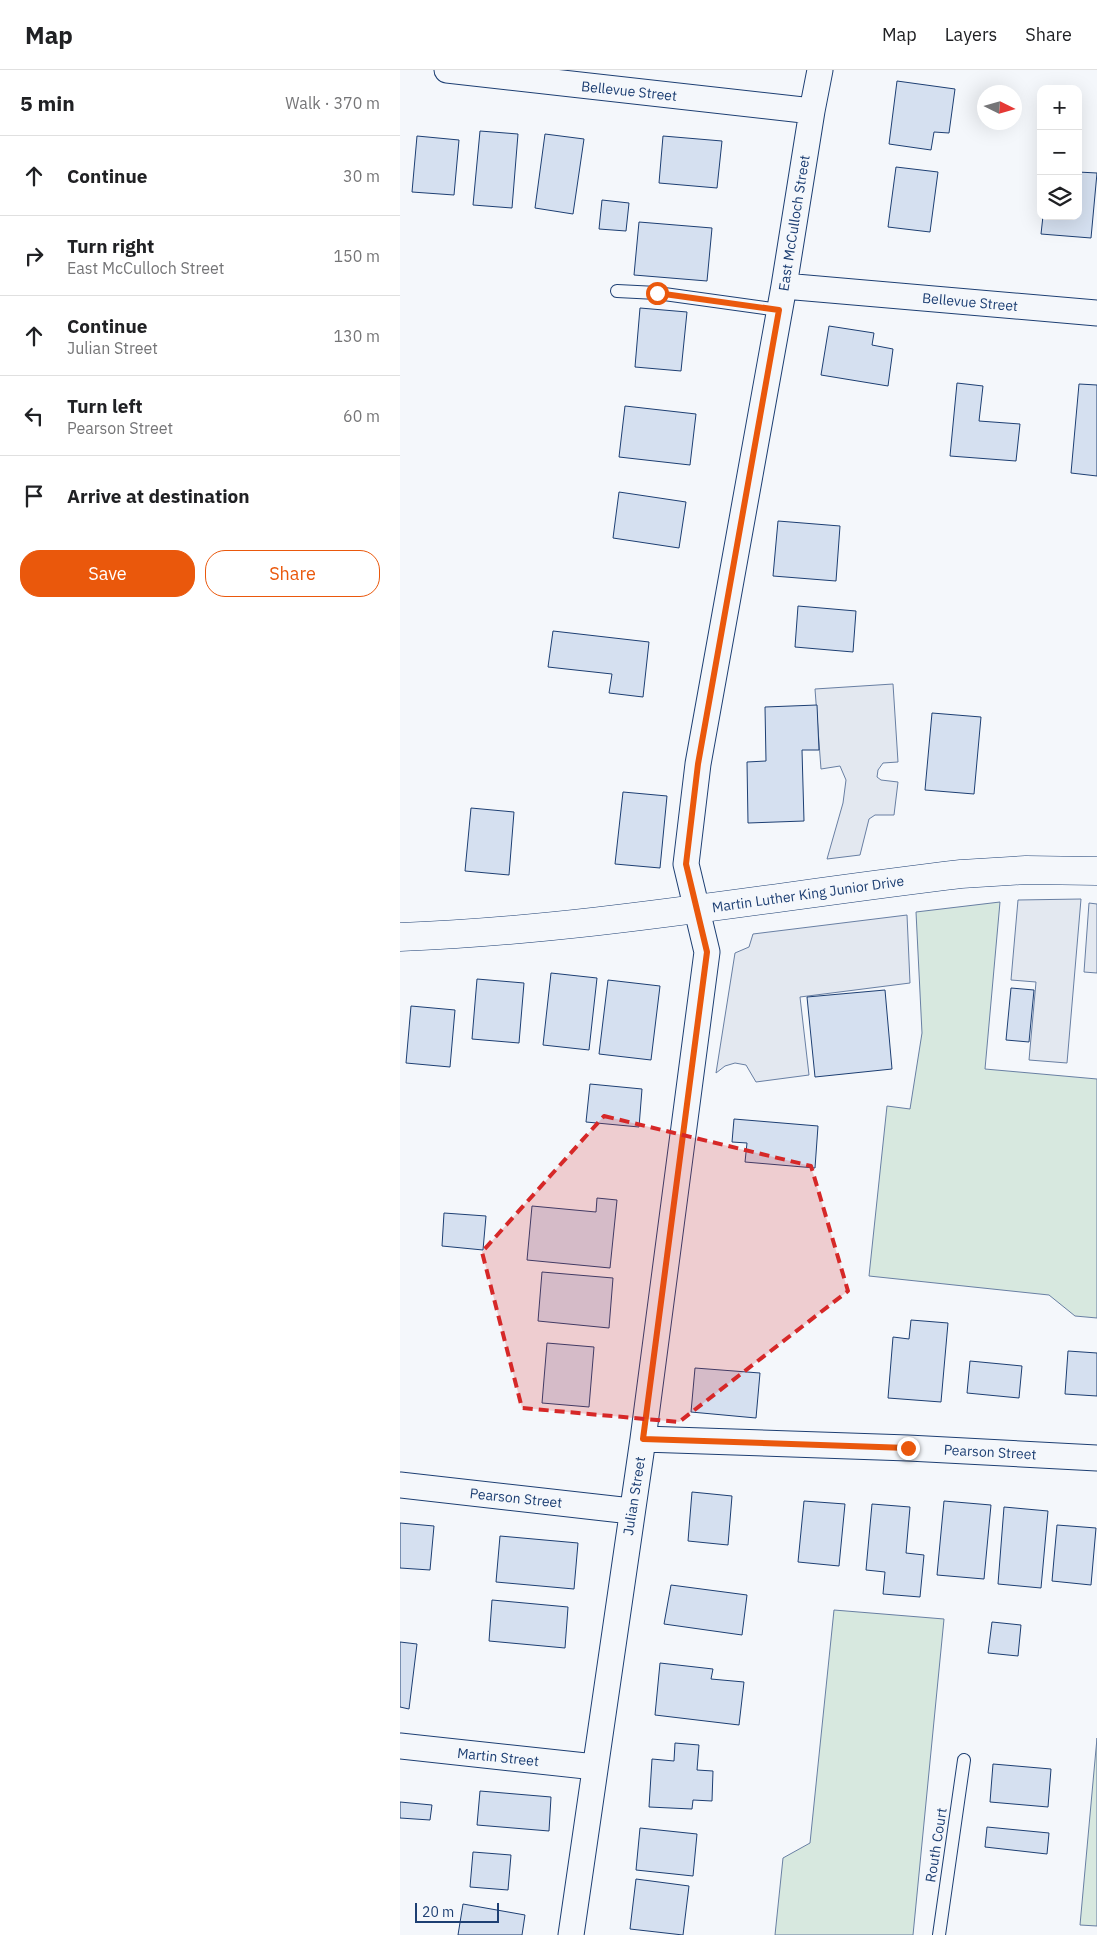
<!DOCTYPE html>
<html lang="en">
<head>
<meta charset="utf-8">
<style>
  :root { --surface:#fff; --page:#f6f6f6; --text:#202124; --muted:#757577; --line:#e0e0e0; --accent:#ea580c }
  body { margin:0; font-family:"IBM Plex Sans",sans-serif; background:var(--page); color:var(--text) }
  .controls { position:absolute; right:15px; top:15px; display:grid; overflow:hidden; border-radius:10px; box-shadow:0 5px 20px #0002 }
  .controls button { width:45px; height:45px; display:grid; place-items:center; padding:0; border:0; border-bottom:1px solid var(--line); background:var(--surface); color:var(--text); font:25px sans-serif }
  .compass { position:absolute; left:577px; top:15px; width:45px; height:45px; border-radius:50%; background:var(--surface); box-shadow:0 5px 20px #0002; rotate:95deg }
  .scale { position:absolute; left:15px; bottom:12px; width:84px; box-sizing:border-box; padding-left:5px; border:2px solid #1d3f73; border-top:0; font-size:14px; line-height:18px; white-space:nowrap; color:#1d3f73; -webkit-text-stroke:4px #f4f7fb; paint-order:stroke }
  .stop { position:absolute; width:15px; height:15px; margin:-11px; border:4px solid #ea580c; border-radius:50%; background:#fff }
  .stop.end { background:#ea580c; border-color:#fff; box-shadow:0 1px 5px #0008 }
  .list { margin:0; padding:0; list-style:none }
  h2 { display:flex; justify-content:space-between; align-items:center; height:65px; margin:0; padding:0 20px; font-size:21px }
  h2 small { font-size:16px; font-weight:400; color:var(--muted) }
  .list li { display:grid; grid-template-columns:32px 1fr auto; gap:15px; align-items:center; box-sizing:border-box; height:80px; padding:0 20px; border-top:1px solid var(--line) }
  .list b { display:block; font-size:19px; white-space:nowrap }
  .list p { margin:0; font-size:16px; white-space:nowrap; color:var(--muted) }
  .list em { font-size:16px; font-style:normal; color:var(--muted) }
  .actions { display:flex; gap:10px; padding:15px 20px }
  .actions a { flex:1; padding:11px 0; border:1px solid var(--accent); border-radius:20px; text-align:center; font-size:18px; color:var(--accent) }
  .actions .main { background:var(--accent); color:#fff }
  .icon { flex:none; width:28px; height:28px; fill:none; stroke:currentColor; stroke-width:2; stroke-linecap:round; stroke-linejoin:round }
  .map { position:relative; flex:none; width:697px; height:1865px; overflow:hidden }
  header { display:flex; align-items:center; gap:30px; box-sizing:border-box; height:70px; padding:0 25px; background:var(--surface); border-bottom:1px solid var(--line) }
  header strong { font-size:24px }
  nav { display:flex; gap:28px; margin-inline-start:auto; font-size:18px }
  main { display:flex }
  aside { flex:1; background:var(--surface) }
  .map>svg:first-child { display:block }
  .green { fill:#d7e8df; stroke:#687fa3 }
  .parking { fill:#e3e8f0; stroke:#687fa3 }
  .building { fill:#d5e0f0; stroke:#1d3f73 }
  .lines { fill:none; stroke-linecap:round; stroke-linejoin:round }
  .lane-casing { stroke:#1d3f73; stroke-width:14 }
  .street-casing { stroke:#1d3f73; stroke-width:27 }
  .secondary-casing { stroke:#1d3f73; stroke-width:29 }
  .lane { stroke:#f4f7fb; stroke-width:12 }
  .street { stroke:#f4f7fb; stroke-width:25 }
  .secondary { stroke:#f4f7fb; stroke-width:28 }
  .route { stroke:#ea580c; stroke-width:6 }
  .marked { fill:#d62828; fill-opacity:0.2; stroke:#d62828; stroke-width:4; stroke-dasharray:10 6; stroke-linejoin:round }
  .labels { text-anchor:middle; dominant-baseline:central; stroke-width:4; stroke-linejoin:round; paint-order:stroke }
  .street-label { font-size:14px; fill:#1d3f73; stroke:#f4f7fb }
</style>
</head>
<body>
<header>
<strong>Map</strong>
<nav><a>Map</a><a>Layers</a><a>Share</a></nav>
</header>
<main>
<aside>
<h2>5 min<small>Walk · 370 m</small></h2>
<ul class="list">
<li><svg class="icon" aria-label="ahead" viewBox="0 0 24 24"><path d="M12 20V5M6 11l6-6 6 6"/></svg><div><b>Continue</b></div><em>30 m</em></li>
<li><svg class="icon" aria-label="right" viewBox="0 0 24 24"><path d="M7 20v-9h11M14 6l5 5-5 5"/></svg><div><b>Turn right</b><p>East McCulloch Street</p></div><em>150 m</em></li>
<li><svg class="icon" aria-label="ahead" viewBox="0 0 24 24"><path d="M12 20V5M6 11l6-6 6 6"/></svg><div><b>Continue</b><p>Julian Street</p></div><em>130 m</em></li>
<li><svg class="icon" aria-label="left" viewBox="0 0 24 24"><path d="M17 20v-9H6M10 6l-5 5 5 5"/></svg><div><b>Turn left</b><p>Pearson Street</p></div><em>60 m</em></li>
<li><svg class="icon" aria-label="arrive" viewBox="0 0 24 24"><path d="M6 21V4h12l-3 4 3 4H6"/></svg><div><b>Arrive at destination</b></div></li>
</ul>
<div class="actions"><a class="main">Save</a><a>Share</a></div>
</aside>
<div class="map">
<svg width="697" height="1865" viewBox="0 0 697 1865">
  <rect width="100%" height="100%" fill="#f4f7fb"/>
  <!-- green -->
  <path class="green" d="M600 832 585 999 697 1009V1248L675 1246 649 1225 469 1206 487 1036 510 1039 522 963 516 842Z
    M434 1540 544 1549 513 1865H375L383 1788 410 1773Z
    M697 1668V1856L680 1855Z"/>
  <!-- parking -->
  <path class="parking" d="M493 614 498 692 483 693 478 700 477 707 481 710 498 712 494 745H475L469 749 460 785 427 789 443 733 446 710 440 696 421 699 415 619Z
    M681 829 667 993 629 990 636 912 611 910 618 830Z
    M689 833 697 834V903L684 902Z
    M507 845 510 913 400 927 409 1005 356 1012 346 995 335 993 325 996 316 1003 335 883 349 877 353 864Z"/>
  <!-- building -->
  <path class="building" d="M497 11 555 19 549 63 534 62 531 80 489 74Z
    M80 61 118 64 112 138 73 135Z
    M145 64 184 69 173 144 135 138Z
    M17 66 59 70 54 125 12 122Z
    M263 66 322 71 317 118 259 113Z
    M496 97 538 102 530 162 488 157Z
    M678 102 697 103 691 168 641 164 643 146H678Z
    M202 130 229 133 226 161 199 159Z
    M239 152 312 158 307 211 234 205Z
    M240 238 287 242 281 301 235 297Z
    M429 256 474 263 472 275 493 279 488 316 421 305Z
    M557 313 583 316 579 351 620 354 616 391 550 386Z
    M679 314 697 315V406L671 403Z
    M225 336 296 344 290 395 219 387Z
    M219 422 286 432 279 478 213 468Z
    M378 451 440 456 436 511 373 506Z
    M398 536 456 541 453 582 395 577Z
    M153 561 249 572 243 627 209 623 212 604 148 597Z
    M417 635 419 680H402L404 751 348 753 347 692 366 691 365 637Z
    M532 643 581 647 574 724 525 720Z
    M223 722 267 726 260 798 215 794Z
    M71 738 114 742 109 805 65 801Z
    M151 903 197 908 189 980 143 975Z
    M77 909 124 913 119 973 72 969Z
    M208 910 260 916 251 990 199 984Z
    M611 918 634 920 629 972 606 970Z
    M485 920 492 999 415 1007 407 927Z
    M11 936 55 940 50 997 6 993Z
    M190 1014 242 1019 239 1057 186 1052Z
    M334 1049 418 1056 415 1098 345 1092 347 1073 332 1072Z
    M197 1128 217 1130 210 1198 127 1190 132 1136 196 1142Z
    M44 1143 86 1146 83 1180 42 1176Z
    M142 1202 213 1208 209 1258 138 1251Z
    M511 1250 548 1253 541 1332 488 1328 493 1267 509 1269Z
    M147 1273 194 1277 189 1337 142 1333Z
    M668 1281 697 1283V1326L665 1324Z
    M570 1291 622 1296 619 1328 567 1323Z
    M295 1298 360 1303 356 1348 291 1342Z
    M292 1422 332 1426 328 1475 288 1471Z
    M404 1431 445 1434 439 1496 398 1492Z
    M544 1431 591 1435 584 1509 537 1505Z
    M472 1434 510 1437 506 1483 524 1485 520 1527 483 1524 485 1502 466 1500Z
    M604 1437 648 1441 641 1518 598 1514Z
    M0 1453 34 1456 30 1500 0 1498Z
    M657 1455 696 1458 691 1515 652 1511Z
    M100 1466 178 1473 174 1519 96 1512Z
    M271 1515 347 1525 342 1565 264 1554Z
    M92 1530 168 1537 165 1578 89 1571Z
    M592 1552 621 1555 618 1586 588 1583Z
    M0 1572 17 1574 9 1639 0 1637Z
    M260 1593 313 1599 311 1609 344 1612 339 1655 255 1645Z
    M275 1673 299 1675 297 1700 313 1701 312 1731 293 1730 292 1739 249 1737 252 1689 274 1691Z
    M593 1694 651 1699 648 1737 590 1732Z
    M80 1721 151 1727 149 1761 77 1755Z
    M0 1732 32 1735 30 1750 0 1748Z
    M587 1757 649 1763 647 1784 585 1777Z
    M240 1758 297 1764 293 1806 236 1800Z
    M73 1782 111 1785 108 1820 70 1817Z
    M236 1809 289 1816 283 1865 230 1859Z
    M63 1834 125 1845 122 1865H58Z"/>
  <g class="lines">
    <defs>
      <path id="lane" d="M217 221 257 223 379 240
        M539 1865 564 1690"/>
      <path id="street" d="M47 0 412 41
        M384 216 697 243
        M243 1369 508 1378 697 1388
        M0 1415 231 1441
        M0 1676 195 1697
        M171 1865 243 1369 307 882 286 794 298 694 384 216 412 41 420 0"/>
      <path id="secondary" d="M0 867C188 860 374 826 561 804L626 800 697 801"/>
    </defs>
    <!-- lane casing -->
    <use href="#lane" class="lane-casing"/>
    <!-- street casing -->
    <use href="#street" class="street-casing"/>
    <!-- secondary casing -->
    <use href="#secondary" class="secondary-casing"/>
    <!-- lane -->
    <use href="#lane" class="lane"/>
    <!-- street -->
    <use href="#street" class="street"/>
    <!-- secondary -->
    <use href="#secondary" class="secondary"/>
  </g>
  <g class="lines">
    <!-- route -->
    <path class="route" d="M257 223 379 240 298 694 286 794 307 882 243 1369 508 1378"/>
  </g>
  <!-- marked area -->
  <path class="marked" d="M204 1046 411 1096 448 1221 279 1352 122 1338 82 1182Z"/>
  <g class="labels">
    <!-- street labels -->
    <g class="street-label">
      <text transform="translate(229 21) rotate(6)">Bellevue Street</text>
      <text transform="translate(394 153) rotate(-81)">East McCulloch Street</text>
      <text transform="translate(570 232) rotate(5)">Bellevue Street</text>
      <text transform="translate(408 824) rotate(-8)">Martin Luther King Junior Drive</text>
      <text transform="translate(590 1382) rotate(3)">Pearson Street</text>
      <text transform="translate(234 1426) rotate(-81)">Julian Street</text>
      <text transform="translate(116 1428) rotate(6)">Pearson Street</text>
      <text transform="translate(98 1687) rotate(6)">Martin Street</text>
      <text transform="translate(536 1775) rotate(-81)">Routh Court</text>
    </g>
  </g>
</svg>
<div class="controls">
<button>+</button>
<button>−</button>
<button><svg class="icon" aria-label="layers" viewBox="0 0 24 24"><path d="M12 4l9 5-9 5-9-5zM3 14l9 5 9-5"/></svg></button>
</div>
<svg class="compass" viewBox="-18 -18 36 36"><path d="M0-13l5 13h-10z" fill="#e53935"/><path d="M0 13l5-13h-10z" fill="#757577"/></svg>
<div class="scale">20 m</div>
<div class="stop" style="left:257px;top:223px"></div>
<div class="stop end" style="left:508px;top:1378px"></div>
</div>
</main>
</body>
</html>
